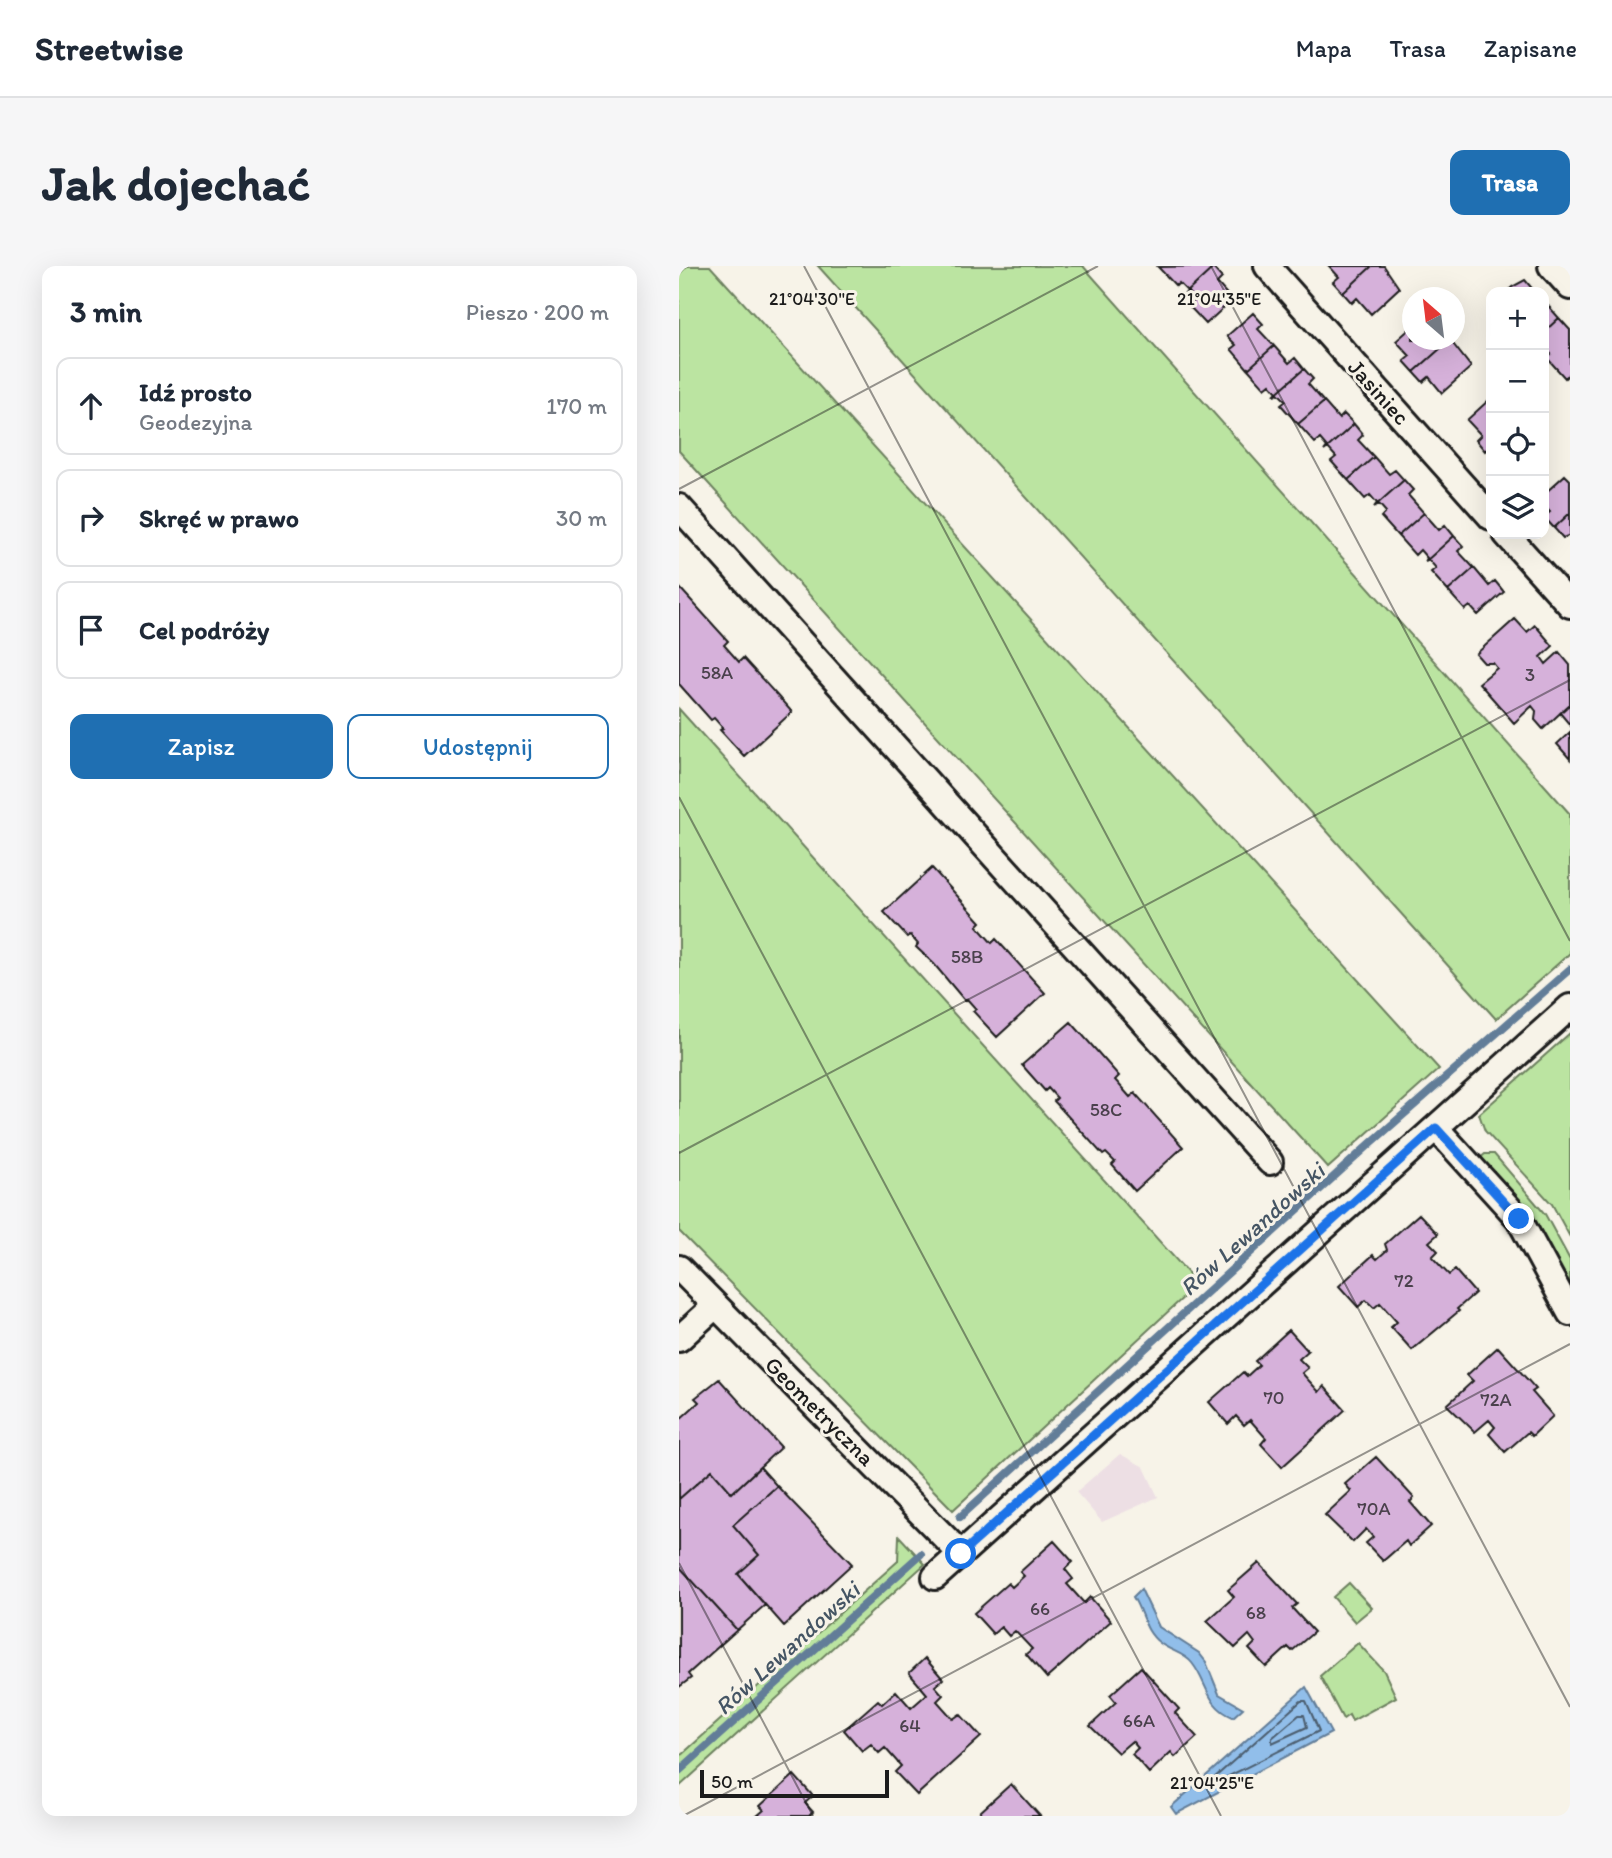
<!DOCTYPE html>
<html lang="pl">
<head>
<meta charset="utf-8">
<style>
  :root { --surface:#fff; --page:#f6f6f7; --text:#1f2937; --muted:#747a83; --line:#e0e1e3; --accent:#1f6fb2 }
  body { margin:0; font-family:Itim,sans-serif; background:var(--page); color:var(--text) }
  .controls { position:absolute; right:21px; top:21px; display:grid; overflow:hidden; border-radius:14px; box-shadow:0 7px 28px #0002 }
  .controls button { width:63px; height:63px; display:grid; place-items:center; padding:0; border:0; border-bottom:2px solid var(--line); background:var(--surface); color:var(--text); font:35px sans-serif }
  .compass { position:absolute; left:723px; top:21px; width:63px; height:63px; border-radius:50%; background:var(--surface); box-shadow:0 7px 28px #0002; rotate:332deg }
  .scale { position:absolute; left:21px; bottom:18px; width:189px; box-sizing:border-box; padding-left:7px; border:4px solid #1c1c1c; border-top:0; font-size:19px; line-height:24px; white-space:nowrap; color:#1c1c1c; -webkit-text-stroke:5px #f7f3e8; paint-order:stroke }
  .stop { position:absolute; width:21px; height:21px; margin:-16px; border:5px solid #1a73e8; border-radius:50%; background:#fff }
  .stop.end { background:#1a73e8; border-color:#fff; box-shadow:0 2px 7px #0008 }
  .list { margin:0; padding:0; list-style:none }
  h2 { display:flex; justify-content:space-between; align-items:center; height:91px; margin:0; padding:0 28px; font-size:30px }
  h2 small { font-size:23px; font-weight:400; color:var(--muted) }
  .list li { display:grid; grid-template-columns:46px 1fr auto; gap:21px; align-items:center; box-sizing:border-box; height:98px; margin:0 14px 14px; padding:0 14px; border:2px solid var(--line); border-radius:14px }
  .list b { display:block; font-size:26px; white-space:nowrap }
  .list p { margin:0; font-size:23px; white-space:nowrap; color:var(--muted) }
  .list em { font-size:23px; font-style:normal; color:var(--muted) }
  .actions { display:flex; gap:14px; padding:21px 28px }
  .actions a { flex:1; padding:16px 0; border:2px solid var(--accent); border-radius:14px; text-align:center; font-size:24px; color:var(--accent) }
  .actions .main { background:var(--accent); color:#fff }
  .icon { flex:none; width:38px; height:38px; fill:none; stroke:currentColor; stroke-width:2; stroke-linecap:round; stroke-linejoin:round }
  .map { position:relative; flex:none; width:891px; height:1550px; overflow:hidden; border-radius:14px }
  header { display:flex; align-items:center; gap:42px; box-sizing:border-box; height:98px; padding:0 35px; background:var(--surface); border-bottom:2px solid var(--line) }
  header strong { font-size:33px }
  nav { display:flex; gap:38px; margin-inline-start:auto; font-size:24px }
  .intro { display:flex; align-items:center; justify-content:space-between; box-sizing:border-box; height:168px; padding:0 42px }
  h1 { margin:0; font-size:49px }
  .button { padding:18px 32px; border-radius:14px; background:var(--accent); color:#fff; font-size:24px; font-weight:700 }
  main { display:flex; gap:42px; padding:0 42px }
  aside { flex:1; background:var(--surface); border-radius:14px; box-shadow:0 7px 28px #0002 }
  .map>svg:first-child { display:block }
  .built { fill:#eddfe4 }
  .green { fill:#bbe4a1; stroke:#6c805e; stroke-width:2 }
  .water { fill:#91beea; stroke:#627d98; stroke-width:2 }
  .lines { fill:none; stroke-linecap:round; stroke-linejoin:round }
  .shore { stroke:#4b5d6e; stroke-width:2 }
  .stream { stroke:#627d98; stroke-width:8 }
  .building { fill:#d6b1da; stroke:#1c1c1c; stroke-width:2 }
  .minor-casing { stroke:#1c1c1c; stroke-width:30 }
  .minor { stroke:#f7f3e8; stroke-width:24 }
  .route { stroke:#1a73e8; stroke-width:9 }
  .ticks { fill:none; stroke:#1c1c1c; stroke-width:2; stroke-opacity:0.45 }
  .labels { text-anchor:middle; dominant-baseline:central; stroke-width:6; stroke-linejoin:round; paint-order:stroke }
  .number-label { font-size:19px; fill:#4a414c }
  .street-label { font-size:23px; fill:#1c1c1c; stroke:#f7f3e8 }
  .water-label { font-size:24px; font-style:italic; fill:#455564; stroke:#f7f3e8 }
  .ticks-label { font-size:18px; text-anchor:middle; fill:#1c1c1c; stroke:#f7f3e8; stroke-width:6; stroke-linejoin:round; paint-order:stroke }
</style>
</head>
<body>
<header>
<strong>Streetwise</strong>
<nav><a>Mapa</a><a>Trasa</a><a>Zapisane</a></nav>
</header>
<div class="intro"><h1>Jak dojechać</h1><a class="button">Trasa</a></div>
<main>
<aside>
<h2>3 min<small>Pieszo · 200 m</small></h2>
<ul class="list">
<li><svg class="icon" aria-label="ahead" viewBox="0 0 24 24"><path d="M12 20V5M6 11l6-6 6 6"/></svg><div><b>Idź prosto</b><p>Geodezyjna</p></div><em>170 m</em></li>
<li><svg class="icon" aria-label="right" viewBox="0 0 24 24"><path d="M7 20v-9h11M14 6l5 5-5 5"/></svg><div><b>Skręć w prawo</b></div><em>30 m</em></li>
<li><svg class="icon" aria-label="arrive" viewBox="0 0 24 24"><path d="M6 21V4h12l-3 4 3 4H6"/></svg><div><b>Cel podróży</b></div></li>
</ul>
<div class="actions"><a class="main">Zapisz</a><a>Udostępnij</a></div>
</aside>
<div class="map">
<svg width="891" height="1550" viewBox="0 0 891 1550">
  <rect width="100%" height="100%" fill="#f7f3e8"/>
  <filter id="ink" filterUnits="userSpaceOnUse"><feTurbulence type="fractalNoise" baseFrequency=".0143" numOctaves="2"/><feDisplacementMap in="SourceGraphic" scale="14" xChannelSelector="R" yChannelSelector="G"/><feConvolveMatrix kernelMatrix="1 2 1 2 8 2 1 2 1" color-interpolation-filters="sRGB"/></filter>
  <g filter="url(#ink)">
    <!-- built -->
    <path class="built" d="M441 1188 465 1201 479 1231 423 1256 397 1226Z"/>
    <!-- green -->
    <path class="green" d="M8 0H31L760 803 649 902 0 185V8Z
      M139 0H404L891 548V687L817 753Z
      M0 443 519 1018 274 1244 0 965Z
      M891 767V971L873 938 806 865 800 848Z
      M806 888H815L866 948 891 994V1022L847 944 801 892Z
      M220 1270 246 1298 0 1521V1491L219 1295Z
      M670 1317 693 1342 676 1356 654 1331Z
      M679 1377 705 1405 717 1431 673 1455 670 1449 664 1453 641 1410Z"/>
    <!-- water -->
    <path class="water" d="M462 1323 480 1361 520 1387 527 1396 540 1428 564 1442 554 1451C527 1440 529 1417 513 1397 505 1387 491 1385 481 1377 465 1365 464 1347 454 1331Z
      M627 1421 652 1467 497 1548 492 1541Z"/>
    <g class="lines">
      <!-- shore -->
      <path class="shore" d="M622 1435H627L640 1465 534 1518V1513Z
        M620 1449H625L628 1461 593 1477V1472Z"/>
      <!-- stream -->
      <path class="stream" d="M281 1251 692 877 891 703
        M0 1505 242 1288"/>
    </g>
    <!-- building -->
    <path class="building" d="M532 0 534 2 505 29 508 25 500 17 497 20 479 1Z
      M650 0H693L664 27 654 16 660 11Z
      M693 0H705L720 22 692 48 678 32 673 37 664 27Z
      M534 2 543 12 538 17 553 34 527 58 510 40 516 34 509 26 505 29Z
      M846 14 856 26H828L833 21Z
      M865 35 880 52 865 66Z
      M574 47 584 58 579 63 595 80 569 103 552 83 557 79 548 70Z
      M880 52 891 64V107L886 112 868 92 872 88 865 81V66Z
      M734 60V74H771L735 106 725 95 731 90 717 75Z
      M771 74 792 101 763 127 750 111 744 116 735 106Z
      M595 80 610 97 616 92 625 103 595 129 598 126 591 118 586 122 569 103Z
      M625 103 634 113 629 118 645 136 619 158 602 139 607 135 599 127 595 129Z
      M812 132V179L806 185 797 174 802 169 788 154Z
      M645 136 660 153 665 148 675 158 645 185 648 181 641 173 636 177 619 158Z
      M675 158 684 169 679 174 695 191 669 214 652 195 657 191 649 182 645 185Z
      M695 191 710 208 716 204 725 214 695 241 698 237 691 229 686 233 669 214Z
      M886 209 891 214V247L875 262 865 251 871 246 865 240V228Z
      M725 214 734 224 729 229 745 247 719 270 702 251 707 246 700 238 695 241Z
      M745 247 760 264 766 259 775 270 746 296 748 292 741 284 736 289 719 270Z
      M891 247V269L884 272 875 262Z
      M775 270 784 280 779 285 795 302 769 325 752 306 757 302 750 294 746 296Z
      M795 302 810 320 816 315 825 326 799 349 791 340 786 344 769 325Z
      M0 321 49 375 45 379 60 396 64 392 113 446 65 490 41 464 44 462 35 452 32 454 0 418Z
      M836 353 848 366 856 359 874 380 862 391 867 398 880 386 891 399V438L864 463 856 454 857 445 853 440 835 457 800 417 818 402 814 397H805L797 388Z
      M891 438V459L881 447Z
      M891 466V493L878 478Z
      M253 602 302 656 298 660 313 677 317 673 366 727 318 771 294 745 297 743 288 733 286 735 255 698 237 681 239 678 231 669 228 671 205 646Z
      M392 756 440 810 436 814 451 831 456 827 504 881 456 925 433 899 436 896 427 887 424 889 375 835 378 832 369 822 366 825 343 799Z
      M740 948 759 968 750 976 759 985 753 991 770 1009 776 1004 796 1027 778 1043 780 1045 733 1084 712 1061 718 1056 701 1037 695 1042 687 1034 679 1041 660 1020 694 989 698 993 708 984 706 978Z
      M610 1064 629 1085 620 1093 629 1102 623 1107 640 1126 645 1120 666 1144 603 1201 582 1178 587 1172 571 1154 565 1159 557 1150 549 1158 530 1136 564 1106 568 1110 580 1099 576 1095Z
      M819 1081 857 1123 853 1126 874 1150 853 1170 849 1166 826 1186 810 1168 816 1161 810 1154 796 1166 768 1139 794 1115 788 1109Z
      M40 1113 102 1181 53 1227 33 1204 0 1233V1154L20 1136 16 1132Z
      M697 1191 735 1232 731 1236 752 1260 730 1280 727 1275 704 1295 687 1277 694 1271 687 1263 674 1276 646 1249 672 1225 666 1218Z
      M81 1201 98 1220 54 1259 80 1289 59 1308 86 1339 58 1364 0 1300V1233L33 1204 53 1227Z
      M98 1220 173 1298 105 1360 59 1308 80 1289 54 1259Z
      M375 1275 394 1296 386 1303 394 1313 388 1318 405 1337 411 1331 432 1355 368 1412 347 1388 353 1383 336 1365 330 1370 322 1361 314 1368 295 1347 329 1317 333 1321 345 1310 341 1306Z
      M580 1297 618 1338 613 1342 635 1366 613 1385 609 1381 587 1401 570 1383 576 1377 570 1369 556 1382 528 1355 555 1331 549 1324Z
      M0 1300 58 1364 9 1408 12 1412 0 1421Z
      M246 1392 264 1413 256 1420 264 1429 258 1435 274 1453 281 1448 302 1471 238 1529 216 1506 222 1500 206 1482 200 1487 192 1478 183 1485 165 1464 199 1434 203 1438 217 1425 232 1442 248 1428 230 1407Z
      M462 1401 500 1443 496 1447 518 1471 496 1491 492 1486 470 1507 453 1488 459 1482 453 1475 439 1487 411 1460 437 1436 431 1429Z
      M115 1509 134 1530 126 1537 134 1546 130 1550H78L85 1544 81 1540Z
      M332 1518 361 1550H305L301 1546Z"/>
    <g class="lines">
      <defs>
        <path id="minor" d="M588 0 812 251
          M872 0 891 21
          M0 241 591 896
          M827 268 891 339
          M757 862 840 953 891 1047
          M0 1002 282 1288
          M0 1073 36 1040
          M256 1311 891 741"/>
      </defs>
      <!-- minor casing -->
      <use href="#minor" class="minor-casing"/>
      <!-- minor -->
      <use href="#minor" class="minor"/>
    </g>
  </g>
  <g class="lines" filter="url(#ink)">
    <!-- route -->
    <path class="route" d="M282 1288 757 862 840 953"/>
  </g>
  <!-- ticks -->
  <path class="ticks" d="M125 0 891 1441M532 0 891 675M0 223 419 0M0 531 542 1550M0 887 891 414M0 1297 134 1550M4 1550 891 1078"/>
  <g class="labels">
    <!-- number labels -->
    <g class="number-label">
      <text x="38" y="406">58A</text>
      <text x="851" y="408">3</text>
      <text x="288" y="690">58B</text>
      <text x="427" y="843">58C</text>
      <text x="725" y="1014">72</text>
      <text x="595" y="1131">70</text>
      <text x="817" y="1133">72A</text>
      <text x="695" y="1242">70A</text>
      <text x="361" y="1342">66</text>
      <text x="577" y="1346">68</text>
      <text x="460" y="1454">66A</text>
      <text x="231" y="1459">64</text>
    </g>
    <!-- street labels -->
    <g class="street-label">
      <text transform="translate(700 126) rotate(48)">Jasiniec</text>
      <text transform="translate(141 1145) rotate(45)">Geometryczna</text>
    </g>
    <!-- water labels -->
    <g class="water-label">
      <text transform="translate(573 963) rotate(-42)">Rów Lewandowski</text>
      <text transform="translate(108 1382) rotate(-42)">Rów Lewandowski</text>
    </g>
  </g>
  <g class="ticks-label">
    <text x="133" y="39">21°04'30"E</text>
    <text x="540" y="39">21°04'35"E</text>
    <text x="533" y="1523">21°04'25"E</text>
  </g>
</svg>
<div class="controls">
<button>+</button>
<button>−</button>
<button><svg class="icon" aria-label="locate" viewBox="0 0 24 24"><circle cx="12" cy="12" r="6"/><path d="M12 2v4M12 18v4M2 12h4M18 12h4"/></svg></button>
<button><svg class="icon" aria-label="layers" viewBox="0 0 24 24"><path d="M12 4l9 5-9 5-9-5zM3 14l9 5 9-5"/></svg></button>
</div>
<svg class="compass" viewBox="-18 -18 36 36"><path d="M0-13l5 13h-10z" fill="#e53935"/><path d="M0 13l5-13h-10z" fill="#747a83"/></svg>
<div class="scale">50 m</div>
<div class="stop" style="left:282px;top:1288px"></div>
<div class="stop end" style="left:840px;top:953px"></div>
</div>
</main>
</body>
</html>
